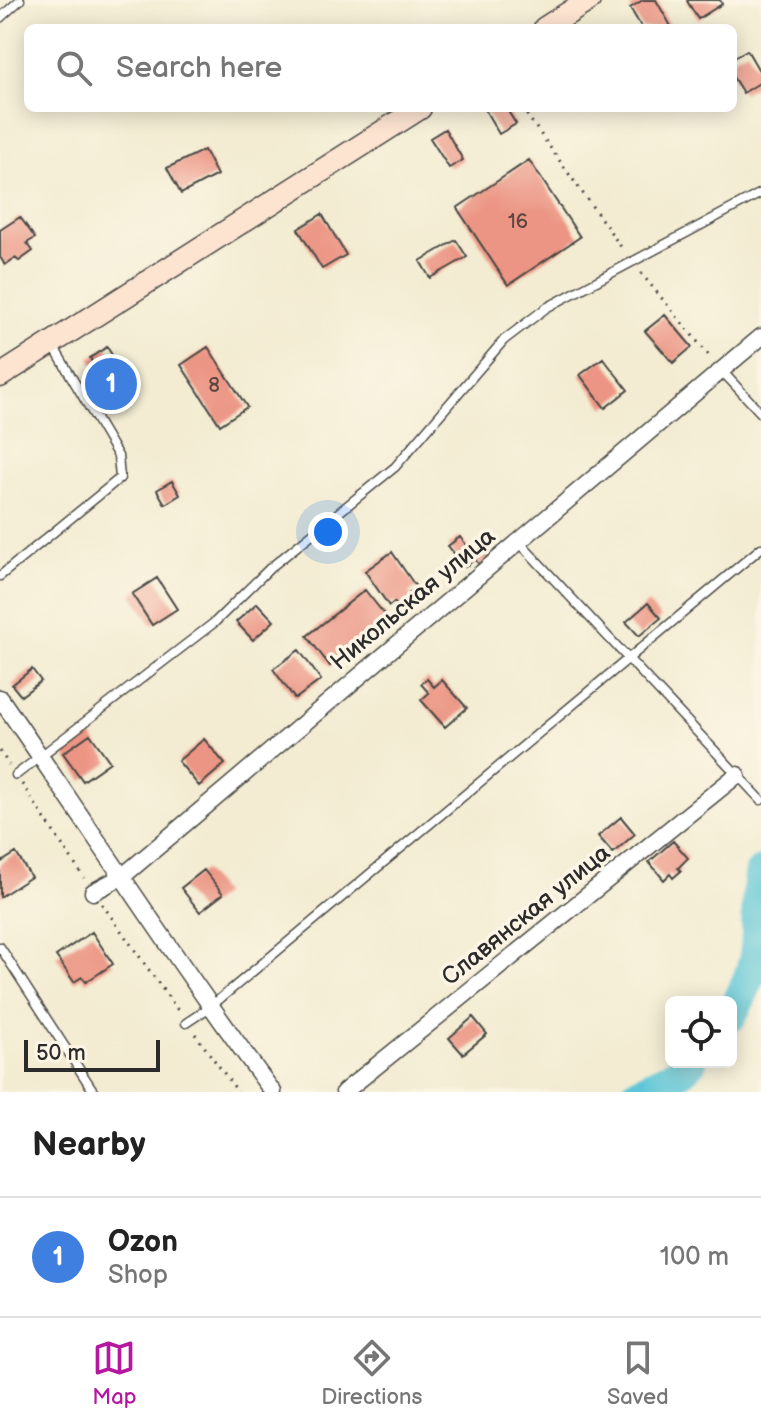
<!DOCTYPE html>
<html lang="en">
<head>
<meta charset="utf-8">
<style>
  :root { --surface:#fff; --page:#f6f6f6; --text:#222; --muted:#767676; --line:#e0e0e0; --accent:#b5179e }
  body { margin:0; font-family:"Balsamiq Sans",sans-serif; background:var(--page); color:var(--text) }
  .controls { position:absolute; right:24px; bottom:24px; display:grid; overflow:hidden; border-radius:12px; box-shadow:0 4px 20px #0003 }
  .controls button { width:72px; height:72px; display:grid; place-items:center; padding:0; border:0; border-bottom:2px solid var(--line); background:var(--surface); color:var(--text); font:40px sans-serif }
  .scale { position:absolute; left:24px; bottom:20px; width:136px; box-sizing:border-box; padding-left:8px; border:4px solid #2b2b2b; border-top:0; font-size:22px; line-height:28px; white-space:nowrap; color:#2b2b2b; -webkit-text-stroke:6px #fcf5e5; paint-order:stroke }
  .you { position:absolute; left:328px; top:532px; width:28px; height:28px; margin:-20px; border:6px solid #fff; border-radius:50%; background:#1a73e8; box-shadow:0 0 0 12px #1a73e833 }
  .badge { display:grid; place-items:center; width:52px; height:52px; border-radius:50%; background:var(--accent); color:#fff; font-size:26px; font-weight:700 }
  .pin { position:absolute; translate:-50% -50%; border:4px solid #fff; box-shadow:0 2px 8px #0006 }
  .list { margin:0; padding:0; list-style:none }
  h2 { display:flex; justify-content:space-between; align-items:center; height:104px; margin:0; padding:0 32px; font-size:34px }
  h2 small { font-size:26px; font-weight:400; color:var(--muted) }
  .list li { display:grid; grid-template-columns:52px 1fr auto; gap:24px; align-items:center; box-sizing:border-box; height:120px; padding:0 32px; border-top:2px solid var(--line) }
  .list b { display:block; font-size:30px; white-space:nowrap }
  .list p { margin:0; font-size:26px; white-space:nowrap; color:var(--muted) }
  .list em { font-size:26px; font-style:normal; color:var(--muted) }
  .icon { flex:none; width:44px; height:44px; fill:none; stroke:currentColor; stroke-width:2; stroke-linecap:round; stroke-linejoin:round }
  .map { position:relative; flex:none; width:761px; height:1092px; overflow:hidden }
  .search { position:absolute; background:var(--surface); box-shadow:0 4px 20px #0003; left:24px; right:24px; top:24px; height:88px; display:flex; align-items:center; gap:20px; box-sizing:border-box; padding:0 28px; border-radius:12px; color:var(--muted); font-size:30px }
  .sheet { height:224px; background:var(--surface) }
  nav { display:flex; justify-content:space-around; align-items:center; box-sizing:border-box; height:112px; border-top:2px solid var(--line); background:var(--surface); font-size:22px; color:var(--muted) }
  nav a { display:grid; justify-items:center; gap:4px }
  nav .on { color:var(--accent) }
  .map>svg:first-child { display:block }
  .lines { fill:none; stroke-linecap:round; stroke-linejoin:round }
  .river { stroke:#5cc6d7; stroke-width:32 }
  .building { fill:#ec9584 }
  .service-casing { stroke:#494844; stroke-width:11 }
  .minor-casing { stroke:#494844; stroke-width:19 }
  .secondary-casing { stroke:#494844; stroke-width:25 }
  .path { stroke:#494844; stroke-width:3; stroke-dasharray:2 6; stroke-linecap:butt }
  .service { stroke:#fff; stroke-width:8 }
  .minor { stroke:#fff; stroke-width:16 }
  .secondary { stroke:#fde4d1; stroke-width:22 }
  .labels { text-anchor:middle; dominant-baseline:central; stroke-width:7; stroke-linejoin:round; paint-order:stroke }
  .number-label { font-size:20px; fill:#5b4641 }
  .street-label { font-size:24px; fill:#2b2b2b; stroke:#fcf5e5 }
</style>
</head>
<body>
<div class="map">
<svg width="761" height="1092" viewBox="0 0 761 1092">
  <rect width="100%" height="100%" fill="#fcf5e5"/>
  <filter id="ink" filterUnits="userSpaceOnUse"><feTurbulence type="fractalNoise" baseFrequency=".0125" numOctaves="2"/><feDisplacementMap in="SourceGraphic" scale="16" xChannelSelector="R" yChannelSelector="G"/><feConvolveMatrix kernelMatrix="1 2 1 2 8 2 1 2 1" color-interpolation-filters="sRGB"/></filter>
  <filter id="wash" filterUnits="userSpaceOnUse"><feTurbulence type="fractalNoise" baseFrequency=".006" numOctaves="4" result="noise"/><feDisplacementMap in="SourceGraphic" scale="32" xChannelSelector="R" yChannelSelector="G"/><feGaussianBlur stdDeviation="1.8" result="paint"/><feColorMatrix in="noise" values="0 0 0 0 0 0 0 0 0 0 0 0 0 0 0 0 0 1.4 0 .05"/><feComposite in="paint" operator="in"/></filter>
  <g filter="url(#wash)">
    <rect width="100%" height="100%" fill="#f3ecd2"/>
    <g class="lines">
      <!-- river -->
      <path class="river" d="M731 1016C741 997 751 977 755 956 760 928 754 900 761 872
        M638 1092 683 1070 691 1062"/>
    </g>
    <g id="blocks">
      <!-- building -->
      <path class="building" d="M643 0H656L672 28H642L630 8Z
        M689 0H720L722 4 698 19 687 1Z
        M747 50 761 74V82L743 93 733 77V58Z
        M484 108H506L516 124 499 134Z
        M445 129 463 160 449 168 430 138Z
        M204 150 217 175 181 194 167 168Z
        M529 160 580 237 508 285 457 208Z
        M322 214 346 255 322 269 298 229Z
        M20 217 35 238 27 243 33 251 19 261 15 258 5 265 0 257V230Z
        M456 240 467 257 430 278 420 261Z
        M665 315 692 347 673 363 645 331Z
        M107 347 128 380 110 391 90 358Z
        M208 347 247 407 220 425 181 365Z
        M603 358 628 390 605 408 580 375Z
        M172 481 180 495 165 504 157 490Z
        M460 537 471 551 481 543 492 556 480 566 475 559 465 567 448 546Z
        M392 552 416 587 409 593 412 598 398 607 394 602 389 606 365 571Z
        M157 578 177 609 152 625 132 594Z
        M365 590 388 619 330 666 307 636Z
        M257 603 274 621 253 640 236 622Z
        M648 603 661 618 639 636 626 622Z
        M299 650 321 680 295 699 273 669Z
        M32 669 41 681 21 696 12 685Z
        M427 679 434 687 442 680 467 708 445 727 421 700 429 693 421 684Z
        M90 734 110 762 83 781 63 753Z
        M204 739 225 764 199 786 178 761Z
        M621 817 635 834 613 853 598 836Z
        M673 841 688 858 678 868 681 871 673 878 670 874 664 880 649 862Z
        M16 853 31 877 0 897V863Z
        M204 870 223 894 200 912 181 888Z
        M92 932 113 964 86 982 82 977 74 982 56 956Z
        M473 1017 487 1034 463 1054 449 1038Z"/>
    </g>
  </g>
  <g filter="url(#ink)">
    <use href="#blocks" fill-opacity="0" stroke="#494844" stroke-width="2"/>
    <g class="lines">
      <defs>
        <path id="service" d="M0 18 20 0
          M721 370 761 413
          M519 542 761 800
          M0 576 120 478 118 456 52 344
          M16 775 215 622 270 568 395 467 504 340 546 308 761 193
          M0 947 94 1092
          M186 1023 210 1007 761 548"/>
        <path id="minor" d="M0 698C91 829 178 964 273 1092
          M93 892 123 876 761 337
          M344 1092 737 775"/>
        <path id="secondary" d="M545 28 589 0
          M0 376 420 108"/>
      </defs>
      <!-- service casing -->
      <use href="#service" class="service-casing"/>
      <!-- minor casing -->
      <use href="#minor" class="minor-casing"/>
      <!-- secondary casing -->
      <use href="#secondary" class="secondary-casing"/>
      <!-- path -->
      <path class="path" d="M522 108 624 251
        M641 273 710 357
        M0 751 9 765
        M22 784 84 878
        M102 904 179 1012
        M195 1034 238 1092"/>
      <!-- service -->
      <use href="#service" class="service"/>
      <!-- minor -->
      <use href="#minor" class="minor"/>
      <!-- secondary -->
      <use href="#secondary" class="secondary"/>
    </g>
  </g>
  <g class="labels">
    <!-- number labels -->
    <g class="number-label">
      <text x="518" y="222">16</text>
      <text x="214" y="386">8</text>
    </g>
    <!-- street labels -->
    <g class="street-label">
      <text transform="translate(413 599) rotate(-40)">Никольская улица</text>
      <text transform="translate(526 915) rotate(-39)">Славянская улица</text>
    </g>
  </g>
</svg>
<div class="controls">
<button><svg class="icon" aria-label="locate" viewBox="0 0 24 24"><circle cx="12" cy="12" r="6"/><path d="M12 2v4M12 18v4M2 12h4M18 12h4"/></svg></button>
</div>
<div class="scale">50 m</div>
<div class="you"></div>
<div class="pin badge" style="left:111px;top:384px;background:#3f7fe0">1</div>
<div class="search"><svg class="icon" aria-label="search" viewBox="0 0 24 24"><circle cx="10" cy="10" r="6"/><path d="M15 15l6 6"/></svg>Search here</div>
</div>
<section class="sheet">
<h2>Nearby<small></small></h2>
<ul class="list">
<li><span class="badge" style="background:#3f7fe0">1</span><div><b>Ozon</b><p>Shop</p></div><em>100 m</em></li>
</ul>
</section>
<nav>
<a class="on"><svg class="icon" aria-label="map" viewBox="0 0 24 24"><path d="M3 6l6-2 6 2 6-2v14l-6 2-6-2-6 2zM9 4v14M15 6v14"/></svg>Map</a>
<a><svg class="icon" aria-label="directions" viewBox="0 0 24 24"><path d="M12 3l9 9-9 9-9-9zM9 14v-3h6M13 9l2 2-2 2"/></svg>Directions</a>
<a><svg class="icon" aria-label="saved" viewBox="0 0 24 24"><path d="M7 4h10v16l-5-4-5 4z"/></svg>Saved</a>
</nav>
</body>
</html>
